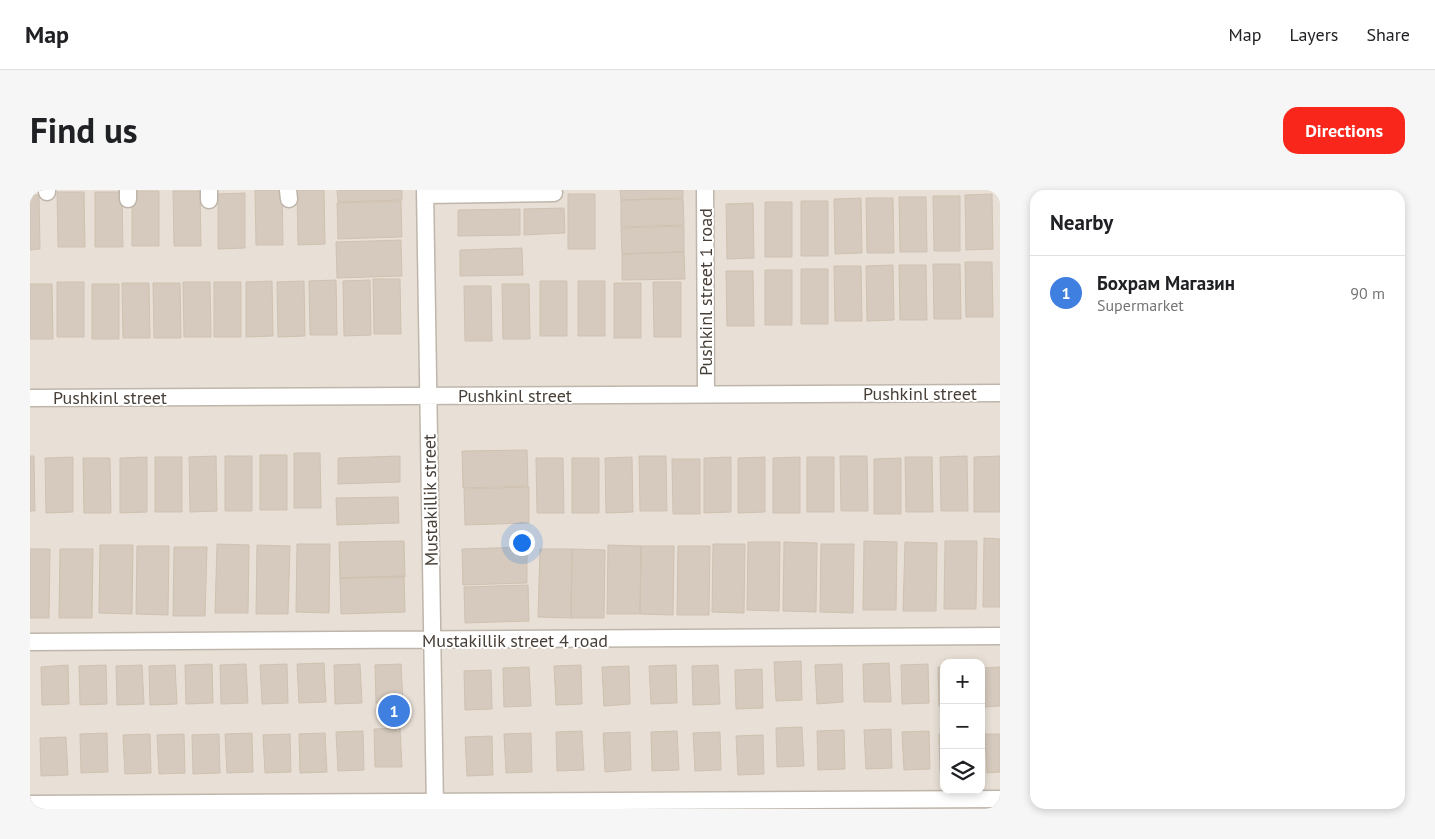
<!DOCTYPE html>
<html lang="en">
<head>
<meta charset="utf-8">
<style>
  :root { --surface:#fff; --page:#f6f6f6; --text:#202124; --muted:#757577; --line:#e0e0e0; --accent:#f8261b }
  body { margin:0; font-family:"PT Sans",sans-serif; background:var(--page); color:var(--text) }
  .controls { position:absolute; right:15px; bottom:15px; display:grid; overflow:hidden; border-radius:10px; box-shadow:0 2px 8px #0003 }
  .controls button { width:45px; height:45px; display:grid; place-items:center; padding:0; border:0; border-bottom:1px solid var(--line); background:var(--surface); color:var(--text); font:25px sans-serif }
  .you { position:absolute; left:491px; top:352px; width:18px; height:18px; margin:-12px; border:4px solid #fff; border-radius:50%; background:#1a73e8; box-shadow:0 0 0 8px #1a73e833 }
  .badge { display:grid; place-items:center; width:32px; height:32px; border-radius:50%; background:var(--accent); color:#fff; font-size:16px; font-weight:700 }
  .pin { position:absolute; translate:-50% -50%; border:2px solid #fff; box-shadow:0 1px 5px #0006 }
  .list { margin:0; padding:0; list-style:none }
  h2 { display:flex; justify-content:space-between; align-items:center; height:65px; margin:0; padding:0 20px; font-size:21px }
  h2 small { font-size:16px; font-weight:400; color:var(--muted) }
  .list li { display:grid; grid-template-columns:32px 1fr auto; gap:15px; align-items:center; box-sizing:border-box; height:75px; padding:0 20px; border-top:1px solid var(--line) }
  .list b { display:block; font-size:19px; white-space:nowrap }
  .list p { margin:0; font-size:16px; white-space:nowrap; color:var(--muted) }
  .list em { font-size:16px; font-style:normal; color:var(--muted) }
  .icon { flex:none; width:28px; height:28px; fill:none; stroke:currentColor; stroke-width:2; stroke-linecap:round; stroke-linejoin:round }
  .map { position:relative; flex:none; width:970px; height:619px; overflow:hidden; border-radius:15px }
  header { display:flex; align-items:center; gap:30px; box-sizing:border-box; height:70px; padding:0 25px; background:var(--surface); border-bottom:1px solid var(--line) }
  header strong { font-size:24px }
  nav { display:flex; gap:28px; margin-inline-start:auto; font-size:18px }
  .intro { display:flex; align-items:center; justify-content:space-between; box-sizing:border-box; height:120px; padding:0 30px }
  h1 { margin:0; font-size:35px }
  .button { padding:12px 22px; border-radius:15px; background:var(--accent); color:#fff; font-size:18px; font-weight:700 }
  main { display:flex; gap:30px; padding:0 30px }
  aside { flex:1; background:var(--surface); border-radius:15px; box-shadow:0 2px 8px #0003 }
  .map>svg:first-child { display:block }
  .residential { fill:#e8e0d6; fill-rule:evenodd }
  .building { fill:#d5cabd; stroke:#d0c1b1 }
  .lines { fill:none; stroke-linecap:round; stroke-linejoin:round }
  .minor-casing { stroke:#bfb6ab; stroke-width:19 }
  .minor { stroke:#fff; stroke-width:16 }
  .labels { text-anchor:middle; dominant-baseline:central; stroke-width:4; stroke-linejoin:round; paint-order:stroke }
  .street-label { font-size:18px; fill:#473f37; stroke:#fff }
</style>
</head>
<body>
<header>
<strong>Map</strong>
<nav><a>Map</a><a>Layers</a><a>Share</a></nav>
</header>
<div class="intro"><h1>Find us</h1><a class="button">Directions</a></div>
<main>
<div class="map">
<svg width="970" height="619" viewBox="0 0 970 619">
  <rect width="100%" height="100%" fill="#f4efe8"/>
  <!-- residential -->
  <path class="residential" d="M0 0H970V619H0ZM914 473H951V600H914Z"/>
  <!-- building -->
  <path class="building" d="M225 0H252L253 55H226Z
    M267 0H294L295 54 268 55Z
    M307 0H372V10L308 12Z
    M590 0H653V8L591 10Z
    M102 1H129V56H102Z
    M143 1H170L171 56H144Z
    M27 2H54L55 57H28Z
    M65 2H92L93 57H65Z
    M215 3V58L188 59V4Z
    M538 4H565V59H538Z
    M962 4 963 59 936 60 935 5Z
    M0 5H9L10 59 0 60Z
    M903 6H930V61H904Z
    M869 7H896L897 62H870Z
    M831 8 832 63 805 64 804 9Z
    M836 8H863L864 63H837Z
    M653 9 654 35 591 37V10Z
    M371 11 372 47 308 49 307 13Z
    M771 11H798V66H771Z
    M735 12H762V67H735Z
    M723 13 724 68 697 69 696 14Z
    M534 18 535 43 494 45V19Z
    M490 19V45L428 46V20Z
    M654 36V62L592 64 591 38Z
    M371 50 372 86 307 88 306 52Z
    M492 58 493 85 430 86V60Z
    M654 62 655 89 592 90V64Z
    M935 72H962L963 127H936Z
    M903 74H930L931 129H904Z
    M863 75 864 130 837 131 836 76Z
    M869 75H896L897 130H870Z
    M804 76H831L832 131H805Z
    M771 79H798V134H771Z
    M735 80H762V135H735Z
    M696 81H723L724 136H697Z
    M343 89H370L371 144H344Z
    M306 90 307 145H280L279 91Z
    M340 90 341 145 314 146 313 91Z
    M242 91 243 146 216 147V92Z
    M274 91 275 146 248 147 247 92Z
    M510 91H537V146H510Z
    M548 91H575V146H548Z
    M27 92H54V147H27Z
    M153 92H180L181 147H154Z
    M184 92H211V147H184Z
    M623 92H651V147H624Z
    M92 93H119L120 148H93Z
    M123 93H150L151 148H124Z
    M584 93H611V148H584Z
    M0 94H22L23 149H0Z
    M62 94H89V149H62Z
    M472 94H499L500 149H473Z
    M434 96H461L462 151H435Z
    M497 260 498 296 433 298 432 261Z
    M264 263H290L291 318H264Z
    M230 265H257V320H230Z
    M0 266H4L5 321H0Z
    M186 266 187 321 160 322 159 267Z
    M195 266H222V321H195Z
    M370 266V292L308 294V268Z
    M609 266H636L637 321H610Z
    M810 266H837L838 321H811Z
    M937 266 938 321H911L910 267Z
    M970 266V322H944V267Z
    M43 267V322L16 323 15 268Z
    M117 267V322L90 323V268Z
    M125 267H152V322H125Z
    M602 267 603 322 576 323 575 268Z
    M701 267V322L674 323V268Z
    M735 267V322L708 323V268Z
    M770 267V323H743V268Z
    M777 267H804V322H777Z
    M875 267H902L903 322H876Z
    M53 268H80L81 323H54Z
    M506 268H533L534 323H507Z
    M542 268H569V323H542Z
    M871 268V324H844V269Z
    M642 269H670V324H643Z
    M499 297V333L435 335 434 299Z
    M368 307 369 333 307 335 306 308Z
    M954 348 970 349V417H953Z
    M374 351 375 387 310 388 309 352Z
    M834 351 867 352 866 420H833Z
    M915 351H947L946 419H914Z
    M718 352H750L749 421 717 420Z
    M754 352 787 353 786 422 753 421Z
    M875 352 907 353 906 421H873Z
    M187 354 219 355 218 423H185Z
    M267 354H300L299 423 266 422Z
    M683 354H715L714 423 682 422Z
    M791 354H824L823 423 790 422Z
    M70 355H103L102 424 69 423Z
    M227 355 260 356 258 424H226Z
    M578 355 611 356 610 424H577Z
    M107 356H139L138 425 106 424Z
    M611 356H644L643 425 610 424Z
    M648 356H680L679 425H647Z
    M144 357H177L175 426H143Z
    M497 357V393L433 395 432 359Z
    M0 359H20L19 428H0Z
    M30 359H63L62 428H29Z
    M510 359H542L541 428 508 427Z
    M542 359 575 360 574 428H541Z
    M374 386 375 422 311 424 310 388Z
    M498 395 499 431 435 433 434 397Z
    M771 471 772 510 746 511 744 472Z
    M294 473 296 512 269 513 267 474Z
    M859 473 861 512H834L833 474Z
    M182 474 183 513 156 514 155 475Z
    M216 474 218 513 191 514 190 475Z
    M257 474 258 513 232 514 230 475Z
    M330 474 332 513 305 514 304 475Z
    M371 474 373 512 346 513 345 475Z
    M812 474 813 512 787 514 785 475Z
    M898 474 899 513 872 514 871 475Z
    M38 475 39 514 12 515 11 477Z
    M76 475 77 514 50 515 49 476Z
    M112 475 114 514 87 515 86 476Z
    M145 475 147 514 120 515 119 476Z
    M551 475 552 514 526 515 524 476Z
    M646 475 647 513 621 514 619 476Z
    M688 475 690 514 663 515 662 476Z
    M599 476 600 514 574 516 572 477Z
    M499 477 501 516 474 517 473 478Z
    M908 477H914V516H909Z
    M970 477V516L955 517 954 478Z
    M732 479 733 518 706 519 705 480Z
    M461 480 462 519 435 520 434 481Z
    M772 537 774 576 747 577 746 538Z
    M370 538 372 577H345L344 539Z
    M861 539 862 578 836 579 834 540Z
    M814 540 815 579 788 580 787 541Z
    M333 541 334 580 308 581 306 542Z
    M552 541 554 580 527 581 526 542Z
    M647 541 649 580 622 581 621 542Z
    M899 541 900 579 874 580 872 542Z
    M600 542 601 580 575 582 573 543Z
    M690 542 691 580 665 581 663 543Z
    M77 543 78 582 51 583 50 544Z
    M222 543 223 582 197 583 195 544Z
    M295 543 297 582 270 583 269 544Z
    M501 543 502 582 476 583 474 544Z
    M914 543V582H910L909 544Z
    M120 544 121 583 95 584 93 545Z
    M154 544 155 583 129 584 127 545Z
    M189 544 190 583 163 584 162 545Z
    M260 544 261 582 235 583 233 545Z
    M955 544H970V582L957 583Z
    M733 545 734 584 708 585 706 546Z
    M462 546 463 585 437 586 435 547Z
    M36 547 38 585 11 586 10 548Z"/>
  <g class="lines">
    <defs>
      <path id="minor" d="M179 0V10
        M258 0 259 9
        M395 0 405 619
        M675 0 676 204
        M17 2V0
        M395 5 524 3
        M98 9V0
        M0 208 970 203
        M0 452 970 446
        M0 614 970 609"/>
    </defs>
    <!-- minor casing -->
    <use href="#minor" class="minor-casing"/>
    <!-- minor -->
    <use href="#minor" class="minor"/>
  </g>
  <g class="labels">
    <!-- street labels -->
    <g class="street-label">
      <text transform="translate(675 102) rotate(-90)">Pushkinl street 1 road</text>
      <text x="890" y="203">Pushkinl street</text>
      <text x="485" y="205">Pushkinl street</text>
      <text x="80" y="207">Pushkinl street</text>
      <text transform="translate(400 310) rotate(-91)">Mustakillik street</text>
      <text x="485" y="450">Mustakillik street 4 road</text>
    </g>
  </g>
</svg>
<div class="controls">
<button>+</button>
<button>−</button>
<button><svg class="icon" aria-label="layers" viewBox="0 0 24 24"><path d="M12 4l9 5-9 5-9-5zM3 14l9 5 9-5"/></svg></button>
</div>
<div class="you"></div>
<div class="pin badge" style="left:364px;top:521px;background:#3f7fe0">1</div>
</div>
<aside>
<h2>Nearby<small></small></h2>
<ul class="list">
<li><span class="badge" style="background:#3f7fe0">1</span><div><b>Бохрам Магазин</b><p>Supermarket</p></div><em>90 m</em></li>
</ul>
</aside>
</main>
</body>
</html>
